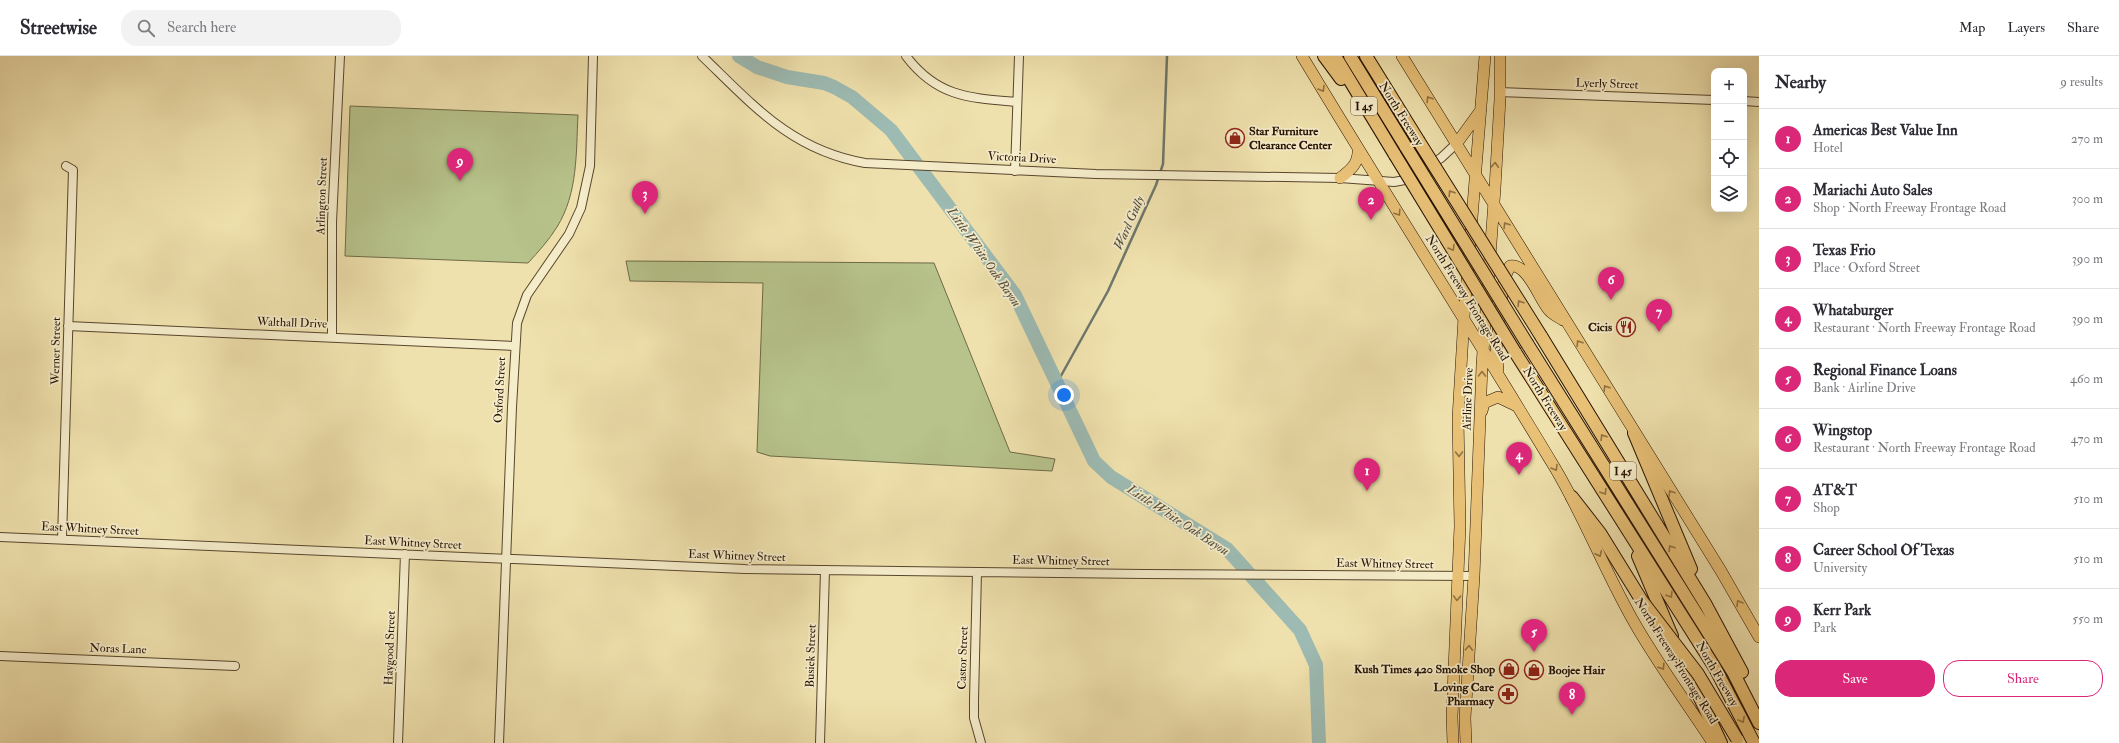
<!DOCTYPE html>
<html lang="en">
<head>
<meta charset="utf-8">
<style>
  :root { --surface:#fff; --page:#f2f2f3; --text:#2b2b33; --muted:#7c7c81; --line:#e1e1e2; --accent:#db2777 }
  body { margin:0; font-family:"IM FELL Double Pica",serif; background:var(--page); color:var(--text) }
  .controls { position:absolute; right:12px; top:12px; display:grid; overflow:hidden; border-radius:8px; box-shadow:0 4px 16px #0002 }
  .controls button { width:36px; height:36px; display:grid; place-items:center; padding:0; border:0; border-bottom:1px solid var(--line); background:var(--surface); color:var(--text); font:20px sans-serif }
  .you { position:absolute; left:1064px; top:339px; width:14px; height:14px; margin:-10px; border:3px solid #fff; border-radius:50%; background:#1a73e8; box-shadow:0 0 0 6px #1a73e833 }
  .badge { display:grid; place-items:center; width:26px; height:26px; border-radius:50%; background:var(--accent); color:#fff; font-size:13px; font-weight:700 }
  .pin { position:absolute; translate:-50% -33px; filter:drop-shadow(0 1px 2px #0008) }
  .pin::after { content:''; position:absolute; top:21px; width:14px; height:12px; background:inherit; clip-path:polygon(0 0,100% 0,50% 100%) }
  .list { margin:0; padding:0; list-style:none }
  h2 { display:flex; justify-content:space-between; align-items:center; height:52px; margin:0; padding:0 16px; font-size:17px }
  h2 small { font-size:13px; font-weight:400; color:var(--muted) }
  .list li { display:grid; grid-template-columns:26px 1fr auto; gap:12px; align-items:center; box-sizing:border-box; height:60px; padding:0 16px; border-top:1px solid var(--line) }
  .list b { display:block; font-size:15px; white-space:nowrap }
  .list p { margin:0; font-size:13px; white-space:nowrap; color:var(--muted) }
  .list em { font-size:13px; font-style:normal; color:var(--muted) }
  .actions { display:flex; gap:8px; padding:12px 16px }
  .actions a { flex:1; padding:9px 0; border:1px solid var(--accent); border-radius:16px; text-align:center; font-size:14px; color:var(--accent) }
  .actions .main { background:var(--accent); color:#fff }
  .icon { flex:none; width:22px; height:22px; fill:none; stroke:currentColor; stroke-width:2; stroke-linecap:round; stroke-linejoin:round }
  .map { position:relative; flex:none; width:1759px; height:687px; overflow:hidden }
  header { display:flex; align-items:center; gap:24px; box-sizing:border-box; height:56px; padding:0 20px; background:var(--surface); border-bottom:1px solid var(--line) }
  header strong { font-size:19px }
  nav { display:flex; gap:22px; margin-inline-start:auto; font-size:14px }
  .search { width:280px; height:36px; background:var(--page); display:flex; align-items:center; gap:10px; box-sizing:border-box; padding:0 14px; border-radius:16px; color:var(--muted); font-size:15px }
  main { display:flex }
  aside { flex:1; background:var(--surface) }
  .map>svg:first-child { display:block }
  .green { fill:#b7c38b; stroke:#6e6a46 }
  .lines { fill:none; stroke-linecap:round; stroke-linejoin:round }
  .stream { stroke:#6d776c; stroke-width:2.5 }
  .river { stroke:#9dbbb3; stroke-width:14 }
  .minor-casing { stroke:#58462d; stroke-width:10 }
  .major-casing { stroke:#261202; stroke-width:12 }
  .highway-casing { stroke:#261202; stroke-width:14 }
  .minor { stroke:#f5ecca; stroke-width:8 }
  .major { stroke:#e8c076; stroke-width:11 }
  .highway { stroke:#e8c076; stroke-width:12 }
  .highway-bridge-casing { stroke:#261202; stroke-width:14; stroke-linecap:butt }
  .highway-bridge { stroke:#e8c076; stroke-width:12 }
  .oneway { stroke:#917242 }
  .labels { text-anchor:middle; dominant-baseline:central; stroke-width:3.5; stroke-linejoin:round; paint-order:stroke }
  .shield { fill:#f5ecca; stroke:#64533e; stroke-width:1 }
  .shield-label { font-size:11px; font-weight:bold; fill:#261202 }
  .street-label { font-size:12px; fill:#261202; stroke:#f5ecca }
  .poi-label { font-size:12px; font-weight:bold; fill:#261202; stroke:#f5ecca; text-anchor:end }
  .water-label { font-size:13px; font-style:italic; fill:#504d40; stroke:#f5ecca }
</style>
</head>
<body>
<header>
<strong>Streetwise</strong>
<div class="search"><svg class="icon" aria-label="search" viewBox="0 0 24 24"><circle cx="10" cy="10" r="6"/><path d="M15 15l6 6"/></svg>Search here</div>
<nav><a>Map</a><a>Layers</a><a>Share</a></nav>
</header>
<main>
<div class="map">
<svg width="1759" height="687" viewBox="0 0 1759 687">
  <rect width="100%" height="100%" fill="#efe1ad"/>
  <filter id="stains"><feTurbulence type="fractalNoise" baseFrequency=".005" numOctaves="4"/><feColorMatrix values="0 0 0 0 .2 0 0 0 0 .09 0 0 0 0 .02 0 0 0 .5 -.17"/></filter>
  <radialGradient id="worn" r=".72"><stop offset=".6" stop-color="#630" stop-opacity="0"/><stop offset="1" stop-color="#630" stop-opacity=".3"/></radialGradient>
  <!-- green -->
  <path class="green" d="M350 50 578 59C576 97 578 137 557 171 549 184 538 196 528 207L345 200Z
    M626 205 934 207 1010 396 1055 403 1052 415 770 400 757 396 763 227 630 225Z"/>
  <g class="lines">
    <!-- stream -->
    <path class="stream" d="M1057 327 1108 235 1156 129 1163 108 1167 0"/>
    <!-- river -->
    <path class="river" d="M739 0 757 11 787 21 824 27 834 31 852 41 891 74 1015 239 1094 405 1111 421 1227 493 1300 574 1316 609 1319 687"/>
    <defs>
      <path id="minor" d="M702 0C753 49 791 94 865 107L1096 118 1340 122 1394 126 1405 124 1441 102 1457 87
        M906 0C937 41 969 42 1017 46
        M1499 36 1714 44
        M1744 45 1759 46
        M1015 115 1019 0
        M68 270 514 290
        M332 280V166L340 0
        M0 481 745 513 1145 518 1474 520
        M62 483 73 114 66 110
        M977 516 974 644V662L981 687
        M0 600 235 610
        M398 687 405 498
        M499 687 512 351 517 267 527 239 569 178 581 152 590 110 593 0
        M820 687 825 514"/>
      <path id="major" d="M1302 0C1385 138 1472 274 1555 412 1586 464 1607 521 1638 573 1661 612 1688 649 1713 687
        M1402 0 1721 515 1759 581
        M1457 87 1481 54
        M1340 122C1351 114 1359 107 1358 93
        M1498 313 1496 294 1503 230 1505 221 1510 210C1527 207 1539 242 1548 253 1551 258 1558 261 1563 264
        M1482 355 1484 347 1498 341 1517 350
        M1453 687 1452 661 1460 470 1458 362 1464 261 1485 0
        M1466 687 1465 662 1474 520 1482 309 1495 132 1500 43V0"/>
      <path id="highway" d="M1324 0 1341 23
        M1335 0 1395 99
        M1350 0 1406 91
        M1366 0 1418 84
        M1541 280 1706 549 1742 616
        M1528 289 1733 616 1759 667
        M1515 296 1715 612 1754 687
        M1634 377 1691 513
        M1572 441 1600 477 1642 545
        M1638 500 1672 580
        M1680 599 1721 687"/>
    </defs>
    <!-- minor casing -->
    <use href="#minor" class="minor-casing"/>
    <!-- major casing -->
    <use href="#major" class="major-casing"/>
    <!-- highway casing -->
    <use href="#highway" class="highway-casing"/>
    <!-- minor -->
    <use href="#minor" class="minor"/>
    <!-- major -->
    <use href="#major" class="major"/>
    <!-- highway -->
    <use href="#highway" class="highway"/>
    <defs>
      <path id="highway-bridge" d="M1418 84 1541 280
        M1406 91 1528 289
        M1395 99 1515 296
        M1642 545 1698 618 1737 683"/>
    </defs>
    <!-- highway-bridge casing -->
    <use href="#highway-bridge" class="highway-bridge-casing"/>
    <!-- highway-bridge -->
    <use href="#highway-bridge" class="highway-bridge"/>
  </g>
  <!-- one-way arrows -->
  <defs><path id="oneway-chevron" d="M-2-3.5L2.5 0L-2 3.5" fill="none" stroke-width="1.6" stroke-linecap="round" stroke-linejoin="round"/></defs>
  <g class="oneway">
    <use href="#oneway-chevron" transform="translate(1322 33) rotate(59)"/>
    <use href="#oneway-chevron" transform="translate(1429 43) rotate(-122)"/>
    <use href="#oneway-chevron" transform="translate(1495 109) rotate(-87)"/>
    <use href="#oneway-chevron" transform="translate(1451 137) rotate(-122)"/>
    <use href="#oneway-chevron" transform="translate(1398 157) rotate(57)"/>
    <use href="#oneway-chevron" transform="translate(1506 169) rotate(-122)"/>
    <use href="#oneway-chevron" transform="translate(1452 192) rotate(59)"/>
    <use href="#oneway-chevron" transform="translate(1520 247) rotate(-122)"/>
    <use href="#oneway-chevron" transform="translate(1579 287) rotate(-122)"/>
    <use href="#oneway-chevron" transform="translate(1482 318) rotate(-89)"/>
    <use href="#oneway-chevron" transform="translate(1606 332) rotate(-122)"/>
    <use href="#oneway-chevron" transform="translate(1603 381) rotate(-122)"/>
    <use href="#oneway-chevron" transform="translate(1459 398) rotate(89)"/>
    <use href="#oneway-chevron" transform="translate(1555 412) rotate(59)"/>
    <use href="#oneway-chevron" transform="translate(1604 436) rotate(58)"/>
    <use href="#oneway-chevron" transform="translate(1671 437) rotate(-122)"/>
    <use href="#oneway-chevron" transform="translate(1671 492) rotate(-122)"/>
    <use href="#oneway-chevron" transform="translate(1599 498) rotate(65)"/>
    <use href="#oneway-chevron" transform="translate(1670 539) rotate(58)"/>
    <use href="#oneway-chevron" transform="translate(1457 542) rotate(92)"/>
    <use href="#oneway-chevron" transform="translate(1739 547) rotate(-120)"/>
    <use href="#oneway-chevron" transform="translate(1469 592) rotate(-87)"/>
    <use href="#oneway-chevron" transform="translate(1662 611) rotate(57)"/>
    <use href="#oneway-chevron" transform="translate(1742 664) rotate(62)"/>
  </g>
  <!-- icons -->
  <defs>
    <symbol id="shop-ring" viewBox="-11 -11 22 22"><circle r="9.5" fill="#f5ecca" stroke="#8f2418" stroke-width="1.5"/><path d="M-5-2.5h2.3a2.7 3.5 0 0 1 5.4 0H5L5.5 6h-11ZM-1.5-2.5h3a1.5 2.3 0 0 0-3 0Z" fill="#8f2418"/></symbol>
    <symbol id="restaurant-ring" viewBox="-11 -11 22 22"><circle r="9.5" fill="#f5ecca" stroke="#8f2418" stroke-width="1.5"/><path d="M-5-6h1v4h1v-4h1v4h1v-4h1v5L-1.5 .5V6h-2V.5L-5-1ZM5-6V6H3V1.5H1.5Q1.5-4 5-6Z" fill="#8f2418"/></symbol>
    <symbol id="pharmacy-ring" viewBox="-11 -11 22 22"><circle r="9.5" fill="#f5ecca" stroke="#8f2418" stroke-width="1.5"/><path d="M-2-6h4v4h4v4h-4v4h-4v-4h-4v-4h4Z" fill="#8f2418"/></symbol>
  </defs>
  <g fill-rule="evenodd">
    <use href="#shop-ring" x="1224" y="71" width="22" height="22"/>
    <use href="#restaurant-ring" x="1615" y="260" width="22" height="22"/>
    <use href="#shop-ring" x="1498" y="602" width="22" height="22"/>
    <use href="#shop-ring" x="1523" y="603" width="22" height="22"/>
    <use href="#pharmacy-ring" x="1497" y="627" width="22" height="22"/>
  </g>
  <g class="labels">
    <!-- shield labels -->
    <g class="shield">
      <rect x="1351" y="41" width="26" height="18" rx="3"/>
      <rect x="1610" y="406" width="26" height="18" rx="3"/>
    </g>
    <g class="shield-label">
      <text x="1364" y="50">I 45</text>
      <text x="1623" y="415">I 45</text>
    </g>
    <!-- street labels -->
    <g class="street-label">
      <text transform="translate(1607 28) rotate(2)">Lyerly Street</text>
      <text transform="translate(1401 58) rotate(58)">North Freeway</text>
      <text transform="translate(1022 102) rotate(3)">Victoria Drive</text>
      <text transform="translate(322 140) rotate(-88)">Arlington Street</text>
      <text transform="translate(1467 242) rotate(58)">North Freeway Frontage Road</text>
      <text transform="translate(292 267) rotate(2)">Walthall Drive</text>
      <text transform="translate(56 295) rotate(-89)">Werner Street</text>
      <text transform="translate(500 334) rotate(-87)">Oxford Street</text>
      <text transform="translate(1468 343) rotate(-88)">Airline Drive</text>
      <text transform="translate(1545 343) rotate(58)">North Freeway</text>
      <text transform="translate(90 473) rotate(3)">East Whitney Street</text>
      <text transform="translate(413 487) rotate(3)">East Whitney Street</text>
      <text transform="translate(737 500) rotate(2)">East Whitney Street</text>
      <text transform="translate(1061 505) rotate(1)">East Whitney Street</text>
      <text transform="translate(1385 508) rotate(1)">East Whitney Street</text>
      <text transform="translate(390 592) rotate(-88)">Haygood Street</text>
      <text transform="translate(118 593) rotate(2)">Noras Lane</text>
      <text transform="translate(811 600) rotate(-88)">Busiek Street</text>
      <text transform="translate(963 602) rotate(-88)">Castor Street</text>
      <text transform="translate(1676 605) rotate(58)">North Freeway Frontage Road</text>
      <text transform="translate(1717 618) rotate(60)">North Freeway</text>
    </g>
    <!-- poi labels -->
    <g class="poi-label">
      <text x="1249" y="75" text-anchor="start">Star Furniture<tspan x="1249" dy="14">Clearance Center</tspan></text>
      <text x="1612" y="271">Cicis</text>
      <text x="1495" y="613">Kush Times 420 Smoke Shop</text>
      <text x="1548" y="614" text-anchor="start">Boojee Hair</text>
      <text x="1494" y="631">Loving Care<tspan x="1494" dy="14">Pharmacy</tspan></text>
    </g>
    <!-- water labels -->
    <g class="water-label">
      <text transform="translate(1129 167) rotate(-66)">Ward Gully</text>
      <text transform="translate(984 201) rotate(55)">Little White Oak Bayou</text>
      <text transform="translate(1178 464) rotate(33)">Little White Oak Bayou</text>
    </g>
  </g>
  <rect width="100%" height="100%" filter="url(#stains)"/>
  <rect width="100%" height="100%" fill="url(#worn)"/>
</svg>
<div class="controls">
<button>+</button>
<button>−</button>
<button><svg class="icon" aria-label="locate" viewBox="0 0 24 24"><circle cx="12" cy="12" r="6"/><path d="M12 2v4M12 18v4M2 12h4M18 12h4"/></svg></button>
<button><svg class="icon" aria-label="layers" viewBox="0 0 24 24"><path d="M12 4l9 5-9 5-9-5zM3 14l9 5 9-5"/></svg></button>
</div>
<div class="you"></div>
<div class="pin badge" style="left:1367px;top:435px">1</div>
<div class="pin badge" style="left:1371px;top:164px">2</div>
<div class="pin badge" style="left:645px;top:158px">3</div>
<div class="pin badge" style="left:1519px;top:419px">4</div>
<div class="pin badge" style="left:1534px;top:596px">5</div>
<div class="pin badge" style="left:1611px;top:244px">6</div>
<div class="pin badge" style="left:1659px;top:276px">7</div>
<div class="pin badge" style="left:1572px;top:659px">8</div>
<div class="pin badge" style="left:460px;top:125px">9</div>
</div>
<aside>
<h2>Nearby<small>9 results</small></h2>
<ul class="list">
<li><span class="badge">1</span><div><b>Americas Best Value Inn</b><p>Hotel</p></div><em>270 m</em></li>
<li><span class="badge">2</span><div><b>Mariachi Auto Sales</b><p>Shop · North Freeway Frontage Road</p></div><em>300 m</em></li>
<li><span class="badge">3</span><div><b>Texas Frio</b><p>Place · Oxford Street</p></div><em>390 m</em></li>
<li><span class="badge">4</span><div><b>Whataburger</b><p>Restaurant · North Freeway Frontage Road</p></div><em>390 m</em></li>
<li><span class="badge">5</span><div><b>Regional Finance Loans</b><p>Bank · Airline Drive</p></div><em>460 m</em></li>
<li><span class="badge">6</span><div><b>Wingstop</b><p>Restaurant · North Freeway Frontage Road</p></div><em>470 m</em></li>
<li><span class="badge">7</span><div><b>AT&amp;T</b><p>Shop</p></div><em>510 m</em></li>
<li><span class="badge">8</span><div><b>Career School Of Texas</b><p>University</p></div><em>510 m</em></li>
<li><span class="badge">9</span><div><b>Kerr Park</b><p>Park</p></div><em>550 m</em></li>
</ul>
<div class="actions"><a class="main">Save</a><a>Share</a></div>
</aside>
</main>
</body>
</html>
